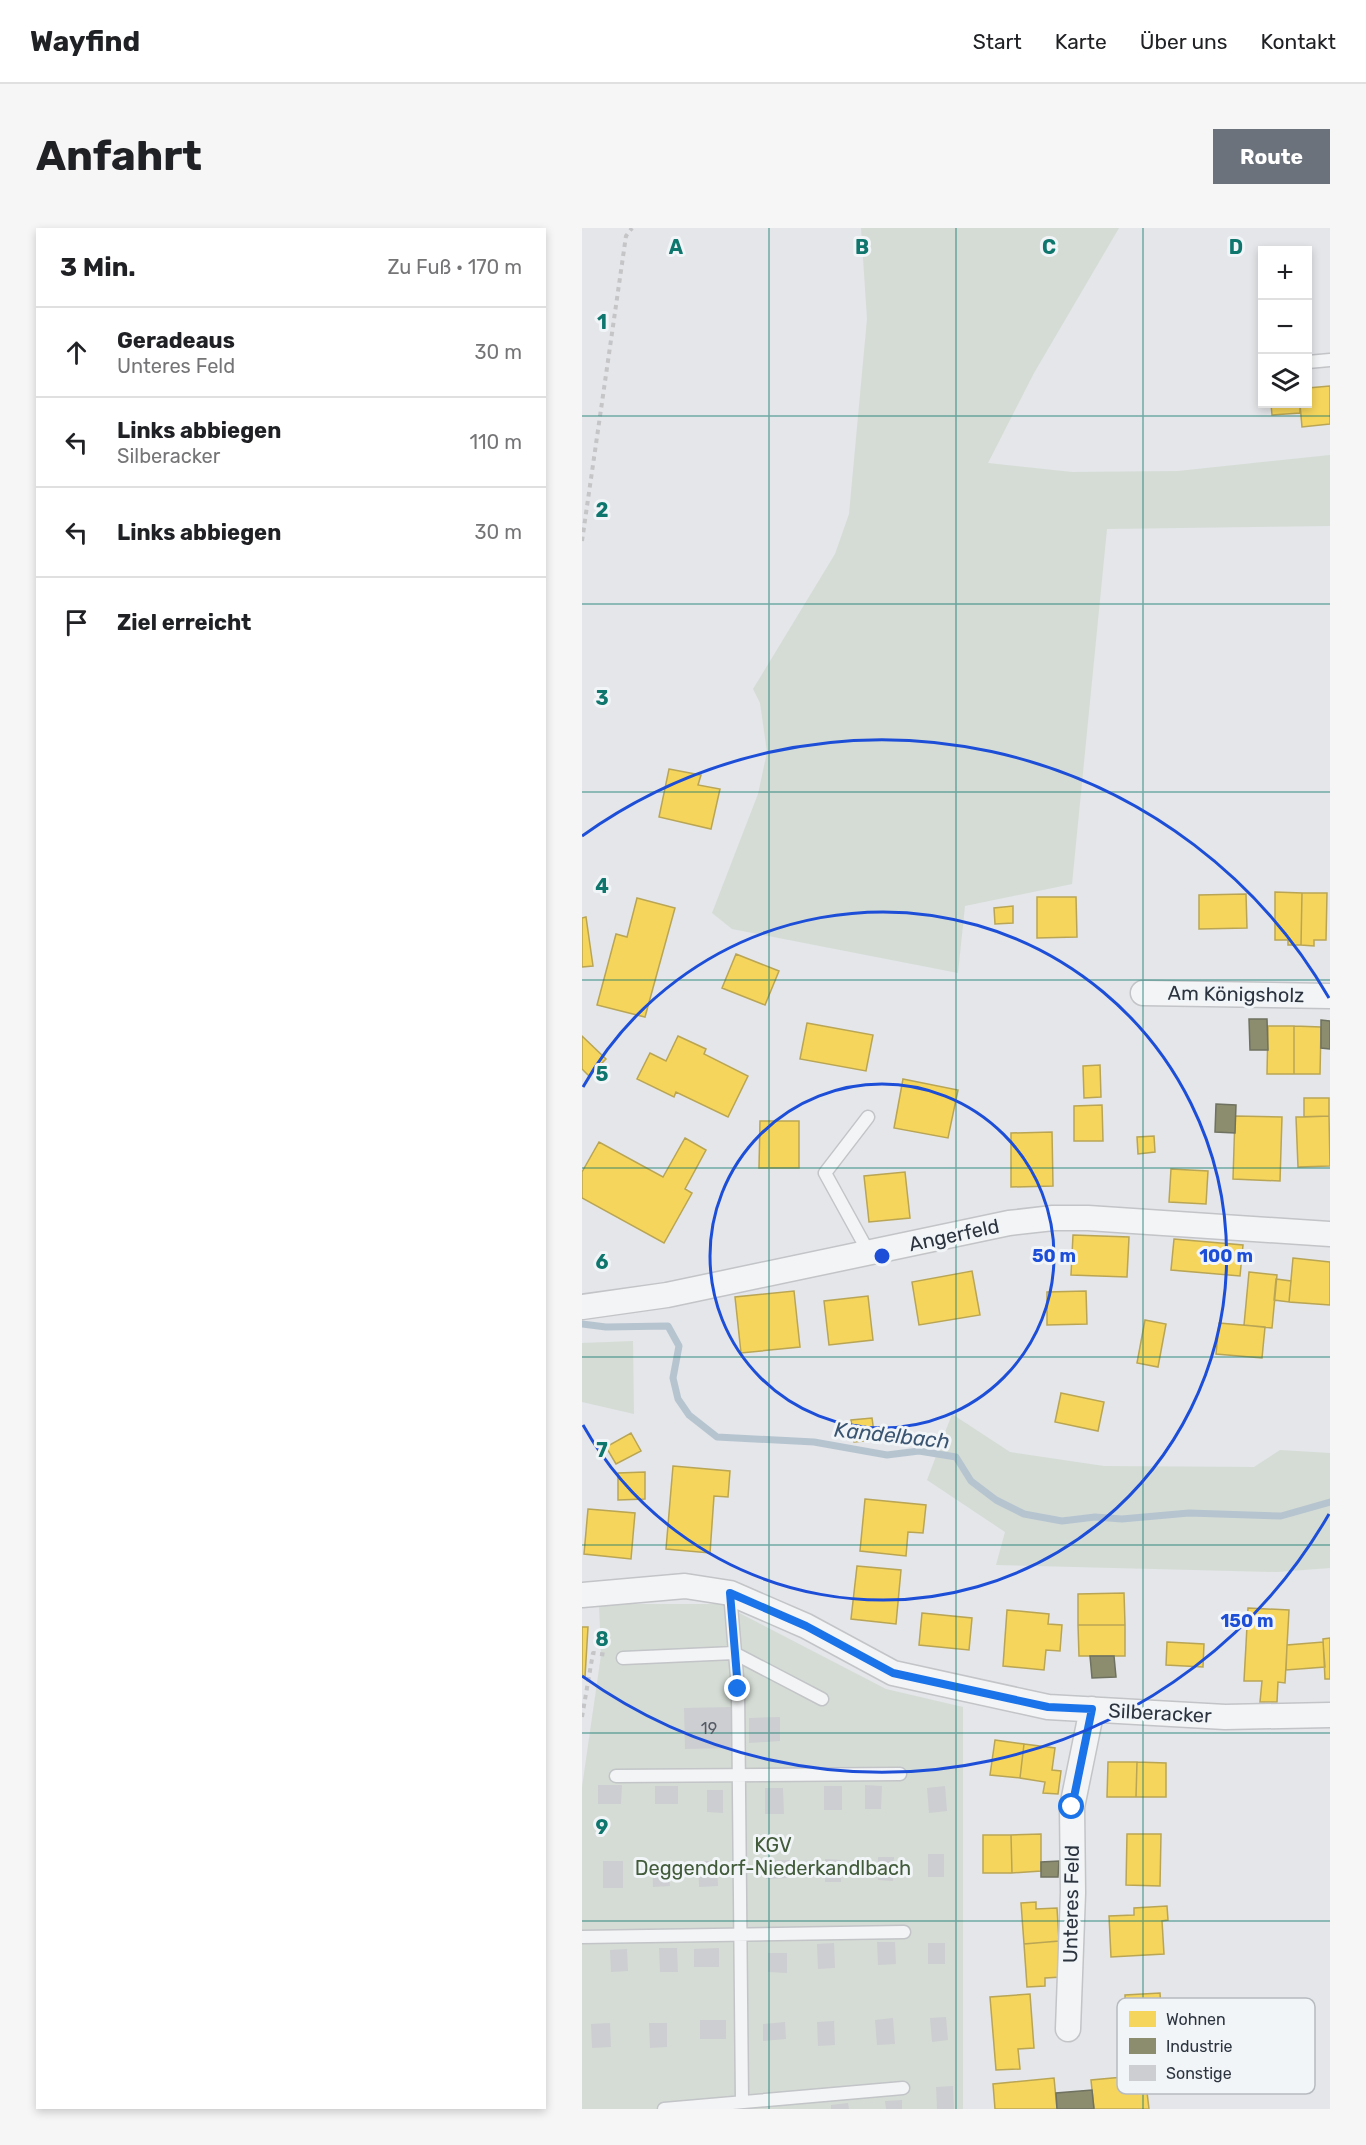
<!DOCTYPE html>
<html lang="de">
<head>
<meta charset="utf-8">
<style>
  :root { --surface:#fff; --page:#f6f6f6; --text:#202124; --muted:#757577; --line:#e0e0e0; --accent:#6c727b }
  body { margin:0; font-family:Rubik,sans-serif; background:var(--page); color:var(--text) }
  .controls { position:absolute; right:18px; top:18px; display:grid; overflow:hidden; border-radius:0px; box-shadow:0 3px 9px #0003 }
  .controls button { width:54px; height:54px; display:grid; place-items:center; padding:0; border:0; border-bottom:2px solid var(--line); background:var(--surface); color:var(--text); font:30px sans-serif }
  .stop { position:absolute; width:18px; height:18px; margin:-14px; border:4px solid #1a73e8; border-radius:50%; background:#fff }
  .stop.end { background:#1a73e8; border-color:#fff; box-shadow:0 2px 6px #0008 }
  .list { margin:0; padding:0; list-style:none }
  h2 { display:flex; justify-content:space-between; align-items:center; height:78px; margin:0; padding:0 24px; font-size:26px }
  h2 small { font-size:20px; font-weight:400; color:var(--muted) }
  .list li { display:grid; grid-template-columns:39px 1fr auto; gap:18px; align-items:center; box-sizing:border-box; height:90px; padding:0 24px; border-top:2px solid var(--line) }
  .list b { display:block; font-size:22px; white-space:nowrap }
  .list p { margin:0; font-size:20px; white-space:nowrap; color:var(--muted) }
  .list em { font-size:20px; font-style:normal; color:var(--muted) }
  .icon { flex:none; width:33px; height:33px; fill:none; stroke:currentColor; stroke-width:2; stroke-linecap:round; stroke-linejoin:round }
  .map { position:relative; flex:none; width:748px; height:1881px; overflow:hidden; border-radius:0px }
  header { display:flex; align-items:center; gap:36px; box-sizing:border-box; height:84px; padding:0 30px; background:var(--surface); border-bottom:2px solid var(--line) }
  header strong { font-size:28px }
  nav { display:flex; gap:33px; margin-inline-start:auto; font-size:21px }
  .intro { display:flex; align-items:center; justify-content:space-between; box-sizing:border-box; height:144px; padding:0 36px }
  h1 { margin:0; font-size:42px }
  .button { padding:15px 27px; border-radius:0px; background:var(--accent); color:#fff; font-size:21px; font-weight:700 }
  main { display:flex; gap:36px; padding:0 36px }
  aside { flex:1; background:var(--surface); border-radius:0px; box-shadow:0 3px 9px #0003 }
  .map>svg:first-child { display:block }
  .green { fill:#d5dcd5 }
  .homes { fill:#f6d55c; stroke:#b9a554; stroke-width:1.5 }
  .industry { fill:#8c8c6e; stroke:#6f7260; stroke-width:1.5 }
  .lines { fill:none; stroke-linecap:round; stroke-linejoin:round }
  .stream { stroke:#b6c4d0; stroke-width:7 }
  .building { fill:#cdced1 }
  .service-casing { stroke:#c2c4c7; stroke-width:15 }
  .minor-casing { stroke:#c2c4c7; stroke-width:27 }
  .path { stroke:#c5c5c8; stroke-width:4; stroke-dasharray:4.5 4.5; stroke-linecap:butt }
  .service { stroke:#f3f4f5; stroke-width:12 }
  .minor { stroke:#f3f4f5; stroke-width:24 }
  .route { stroke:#1a73e8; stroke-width:8 }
  .grid { fill:none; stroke:#0f766e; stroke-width:1.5; stroke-opacity:0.55 }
  .ring { fill:none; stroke:#1d4ed8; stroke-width:3 }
  .labels { text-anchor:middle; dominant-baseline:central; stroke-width:6; stroke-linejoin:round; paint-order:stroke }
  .number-label { font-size:16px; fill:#555b65 }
  .street-label { font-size:20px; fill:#2c3440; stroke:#f2f5f7 }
  .park-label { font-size:20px; fill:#425b3b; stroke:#f2f5f7 }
  .water-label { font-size:21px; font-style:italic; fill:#3a5571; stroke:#f2f5f7 }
  .key { fill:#f2f5f7; stroke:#b7bbc0; stroke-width:1.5 }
  .key-label { font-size:16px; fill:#2c3440 }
  .grid-label { font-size:20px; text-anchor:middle; font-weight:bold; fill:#0f766e; stroke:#f2f5f7; stroke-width:6; stroke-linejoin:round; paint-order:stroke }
  .centre { fill:#1d4ed8; stroke:#f2f5f7; stroke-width:3 }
  .ring-label { font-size:18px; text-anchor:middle; font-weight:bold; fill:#1d4ed8; stroke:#f2f5f7; stroke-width:6; stroke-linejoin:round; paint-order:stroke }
</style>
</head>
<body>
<header>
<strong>Wayfind</strong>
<nav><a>Start</a><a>Karte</a><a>Über uns</a><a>Kontakt</a></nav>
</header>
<div class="intro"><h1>Anfahrt</h1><a class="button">Route</a></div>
<main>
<aside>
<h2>3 Min.<small>Zu Fuß · 170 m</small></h2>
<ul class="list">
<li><svg class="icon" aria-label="ahead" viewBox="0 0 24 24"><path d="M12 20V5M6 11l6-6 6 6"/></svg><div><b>Geradeaus</b><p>Unteres Feld</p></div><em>30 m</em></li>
<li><svg class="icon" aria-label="left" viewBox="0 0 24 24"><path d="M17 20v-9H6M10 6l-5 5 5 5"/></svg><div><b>Links abbiegen</b><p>Silberacker</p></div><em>110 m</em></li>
<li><svg class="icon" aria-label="left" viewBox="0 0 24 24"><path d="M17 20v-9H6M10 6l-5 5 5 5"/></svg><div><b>Links abbiegen</b></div><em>30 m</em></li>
<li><svg class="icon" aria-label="arrive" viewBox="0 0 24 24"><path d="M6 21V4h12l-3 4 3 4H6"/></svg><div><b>Ziel erreicht</b></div></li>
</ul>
</aside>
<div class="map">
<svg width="748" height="1881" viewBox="0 0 748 1881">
  <rect width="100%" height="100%" fill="#e4e6e9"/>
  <!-- green -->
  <path class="green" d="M279 0H537L452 145 406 235 490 244 596 243 748 227V298L525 301 490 656 383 678 376 745 150 701 130 685 176 566 185 524 178 475 171 461 253 326 267 286 285 91Z
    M51 1113 52 1186 0 1174V1115Z
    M370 1186 428 1224 522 1238 672 1239 698 1222 748 1225V1340L695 1344 414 1337 423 1304 345 1252Z
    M17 1376H140L304 1461 381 1479V1881H0V1559L19 1427Z"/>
  <!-- homes -->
  <path class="homes" d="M748 158V196L720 199 718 176H726V160Z
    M689 176H718V185L690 187Z
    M87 541 119 547 116 557 138 561 129 601 77 589Z
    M693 664 720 665 719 717H706V712H693Z
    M720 665H745L744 712H732V718L719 717Z
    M664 666 665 700 617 701V667Z
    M455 669H494L495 709 455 710Z
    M55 670 93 680 63 789 15 777 34 706 45 709Z
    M431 678V695L413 696 412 680Z
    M4 689 11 738 0 739V690Z
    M154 726 197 743 183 777 140 760Z
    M225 795 291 807 284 843 218 831Z
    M686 798H712V846H685Z
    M712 798 739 799 738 846H712Z
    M0 808 24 831 7 848 0 841Z
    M96 808 124 821 122 826 166 848 146 889 94 864 92 869 55 851 68 825 84 833Z
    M518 837 519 869 502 870 501 838Z
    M321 851 376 862 366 910 312 900Z
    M722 870H747V888L722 889Z
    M520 877 521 913H492V878Z
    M653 888 700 889 698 953 651 951Z
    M747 888 748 938 716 939 714 889Z
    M178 893H217V940H177Z
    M470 904 471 958 429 959V905Z
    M572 908 573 924 556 926 555 909Z
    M103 910 124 922 103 961 110 965 82 1015 0 970V944L17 914 81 949Z
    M589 941 626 943 624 976 587 974Z
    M323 944 328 990 287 994 282 948Z
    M491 1007 547 1009 545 1049 489 1047Z
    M592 1011 661 1017 658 1048 589 1042Z
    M711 1030 748 1034V1077L707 1074Z
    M390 1043 398 1087 337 1097 330 1054Z
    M667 1044 695 1047 690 1100 662 1097Z
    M694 1051 709 1053 707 1074 692 1072Z
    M212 1063 218 1119 159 1125 153 1069Z
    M504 1063 505 1096 465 1097V1064Z
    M286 1068 291 1112 247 1117 242 1073Z
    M563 1092 584 1096 576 1139 555 1135Z
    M637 1095 683 1099 680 1130 634 1126Z
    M479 1165 522 1174 516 1203 473 1194Z
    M290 1190 293 1212 272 1214 269 1192Z
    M49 1205 59 1223 34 1236 24 1219Z
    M91 1238 148 1243 146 1269 132 1268 128 1325 84 1321Z
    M63 1244V1271L36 1272V1245Z
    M283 1271 344 1277 341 1305 326 1304 324 1328 278 1323Z
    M6 1281 53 1285 49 1331 2 1326Z
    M275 1338 319 1342 314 1396 269 1391Z
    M542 1365 543 1397H496V1366Z
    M666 1380 707 1382 703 1455 696 1454 695 1474H678L680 1453H662Z
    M425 1382 467 1386 466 1396 480 1397 478 1423 464 1422 462 1442 421 1438Z
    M340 1385 390 1390 387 1422 337 1417Z
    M496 1397H543V1428H497Z
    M0 1399H6L3 1449H0Z
    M748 1410V1451H743L741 1411Z
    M585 1414 622 1416 621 1439 584 1437Z
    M741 1414 743 1439 704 1442 705 1417Z
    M413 1512 442 1516 438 1550 408 1547Z
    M442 1516 473 1520 470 1542 479 1543 476 1566 461 1565 463 1554 438 1550Z
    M526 1534H555L554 1569H525Z
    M555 1534 584 1535V1569H554Z
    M459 1606V1643L430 1645 429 1607Z
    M545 1606H579L578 1658 544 1657Z
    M401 1607H429L430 1645H401Z
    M454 1674V1681L475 1680 477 1713 442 1716 439 1675Z
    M585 1678 586 1692 580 1693 582 1726 529 1729 527 1688 552 1687V1680Z
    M477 1713 480 1749 463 1750V1758L445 1759 442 1716Z
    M578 1765 581 1816 545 1818 543 1767Z
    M448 1766 452 1820 436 1821 438 1841 414 1842 408 1769Z
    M563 1847 567 1881H512L509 1852Z
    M472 1850 475 1881H413L411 1856Z"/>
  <!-- industry -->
  <path class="industry" d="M667 791H685L686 822H668Z
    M739 792 748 793V821L739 820Z
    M634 876 654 877 653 905 633 904Z
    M508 1428H532L534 1449 510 1450Z
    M477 1633 476 1649H459V1634Z
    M510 1862 512 1881H475L474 1865Z"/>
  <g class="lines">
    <!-- stream -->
    <path class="stream" d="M0 1096 24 1099 86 1098 97 1118 91 1150 96 1171 107 1187 135 1209 232 1214 305 1227 337 1223 374 1229 389 1253 414 1272 442 1286 480 1293 513 1289 540 1291 607 1285 699 1288 748 1274"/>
  </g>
  <!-- building -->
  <path class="building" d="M150 1479 151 1520 103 1521 102 1480Z
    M198 1489V1513L167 1515V1490Z
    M16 1557H40L39 1576H16Z
    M283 1557 300 1558 299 1581H283Z
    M73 1558H96V1576H73Z
    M242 1558H260V1582H242Z
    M363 1558 365 1583 347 1585 345 1560Z
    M183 1560H201L202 1586H183Z
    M125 1562H141V1585L125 1584Z
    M346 1626H362V1649H346Z
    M296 1629H312L311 1653 296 1652Z
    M243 1631 259 1632V1654H243Z
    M207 1632V1650L184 1651 183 1633Z
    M21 1633H41V1660H21Z
    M116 1633H135L136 1658 117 1659Z
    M87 1634 88 1658 71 1659 70 1635Z
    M295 1714H313L314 1736 296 1737Z
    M252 1715 253 1740 236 1741 235 1716Z
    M346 1715H363V1736H346Z
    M77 1720H95L96 1744H78Z
    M137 1720V1739H112V1721Z
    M45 1721 46 1743 29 1744 28 1722Z
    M186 1725H205V1745L186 1744Z
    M364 1789 366 1812 350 1814 348 1790Z
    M311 1790 313 1816 295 1817 293 1792Z
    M118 1792H144V1811H118Z
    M252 1793 253 1817 236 1818 235 1794Z
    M203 1794 204 1811 181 1813V1796Z
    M28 1795 29 1819 10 1820 9 1796Z
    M67 1795H85V1819L68 1820Z
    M371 1858 372 1881H355L354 1859Z
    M320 1872V1881H304L303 1873Z
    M266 1875 267 1881H249V1877Z"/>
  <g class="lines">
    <defs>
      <path id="service" d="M726 134 748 132
        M286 889 243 945 287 1025
        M148 1365 156 1461 160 1874
        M41 1430 152 1425 240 1471
        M34 1548 318 1546
        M0 1709 322 1704
        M82 1881 321 1860"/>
      <path id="minor" d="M561 765 748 768
        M0 1079 85 1067 427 995 471 990H506L748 1006
        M0 1367 103 1358 148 1365 224 1398 311 1445 466 1479 643 1489 748 1487
        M486 1801 491 1665 490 1579 510 1481"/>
    </defs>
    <!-- service casing -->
    <use href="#service" class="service-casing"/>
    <!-- minor casing -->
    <use href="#minor" class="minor-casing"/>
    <!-- path -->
    <path class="path" d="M0 313 44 8 50 0
      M0 1489 11 1425 26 1427"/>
    <!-- service -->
    <use href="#service" class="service"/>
    <!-- minor -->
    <use href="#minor" class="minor"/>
  </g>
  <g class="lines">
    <!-- route -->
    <path class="route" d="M156 1461 148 1365 224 1398 311 1445 466 1479 510 1481 490 1579"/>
  </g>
  <!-- grid -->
  <path class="grid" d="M187 0V1881M374 0V1881M561 0V1881M0 188H748M0 376H748M0 564H748M0 752H748M0 940H748M0 1129H748M0 1317H748M0 1505H748M0 1693H748"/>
  <!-- distance rings -->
  <g class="ring">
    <circle cx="300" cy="1028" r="172"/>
    <path d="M1 859A344 344 0 1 1 1 1197"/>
    <path d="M747 1286A516 516 0 0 1 0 1448M0 608A516 516 0 0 1 747 770"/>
  </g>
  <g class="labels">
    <!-- number labels -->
    <g class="number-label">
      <text x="127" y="1500">19</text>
    </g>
    <!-- street labels -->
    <g class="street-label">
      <text transform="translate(654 766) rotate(1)">Am Königsholz</text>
      <text transform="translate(372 1007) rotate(-12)">Angerfeld</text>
      <text transform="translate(578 1485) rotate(3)">Silberacker</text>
      <text transform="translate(489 1676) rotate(-89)">Unteres Feld</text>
    </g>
    <!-- park labels -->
    <g class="park-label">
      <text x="191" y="1617">KGV<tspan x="191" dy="23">Deggendorf-Niederkandlbach</tspan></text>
    </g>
    <!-- water labels -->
    <g class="water-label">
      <text transform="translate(310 1207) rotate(6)">Kandelbach</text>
    </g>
  </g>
  <!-- legend -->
  <rect x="535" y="1770" width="198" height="96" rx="9" class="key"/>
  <rect x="547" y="1783" width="27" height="16" fill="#f6d55c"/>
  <rect x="547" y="1810" width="27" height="16" fill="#8c8c6e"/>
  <rect x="547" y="1837" width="27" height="16" fill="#cdced1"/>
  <g class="key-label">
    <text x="584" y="1797">Wohnen</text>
    <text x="584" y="1824">Industrie</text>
    <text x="584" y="1851">Sonstige</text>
  </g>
  <g class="grid-label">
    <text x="94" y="26">A</text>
    <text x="280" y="26">B</text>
    <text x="467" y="26">C</text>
    <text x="654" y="26">D</text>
    <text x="20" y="101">1</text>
    <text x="20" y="289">2</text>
    <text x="20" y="477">3</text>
    <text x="20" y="665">4</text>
    <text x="20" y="853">5</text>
    <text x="20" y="1041">6</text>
    <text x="20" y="1229">7</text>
    <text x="20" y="1418">8</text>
    <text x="20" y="1606">9</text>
  </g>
  <circle cx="300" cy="1028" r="9" class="centre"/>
  <g class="ring-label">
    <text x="472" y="1034">50 m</text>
    <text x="644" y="1034">100 m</text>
    <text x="665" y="1399">150 m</text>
  </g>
</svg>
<div class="controls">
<button>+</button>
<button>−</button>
<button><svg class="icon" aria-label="layers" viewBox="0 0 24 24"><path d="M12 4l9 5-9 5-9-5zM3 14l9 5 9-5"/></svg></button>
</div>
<div class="stop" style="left:490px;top:1579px"></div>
<div class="stop end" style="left:156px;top:1461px"></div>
</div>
</main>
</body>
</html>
